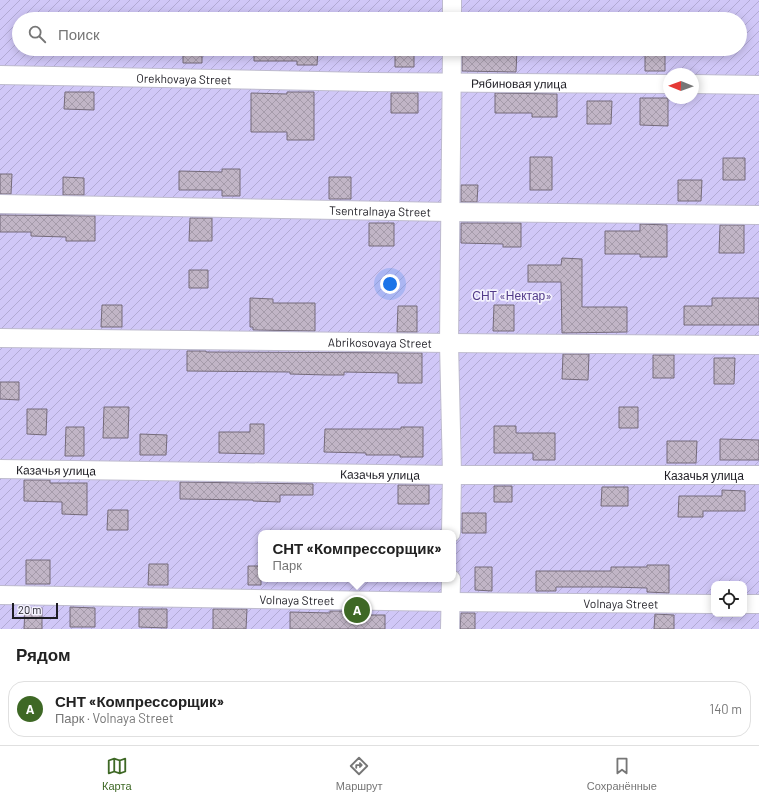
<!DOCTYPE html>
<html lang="ru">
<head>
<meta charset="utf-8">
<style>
  :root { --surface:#fff; --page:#f6f6f6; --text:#222; --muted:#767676; --line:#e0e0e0; --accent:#3e6825 }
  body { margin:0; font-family:Barlow,sans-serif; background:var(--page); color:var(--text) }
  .controls { position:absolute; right:12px; bottom:12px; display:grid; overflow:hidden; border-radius:8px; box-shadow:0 2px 10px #0003 }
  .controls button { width:36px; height:36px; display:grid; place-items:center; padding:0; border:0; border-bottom:1px solid var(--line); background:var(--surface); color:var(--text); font:20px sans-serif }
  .compass { position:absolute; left:663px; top:68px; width:36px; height:36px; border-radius:50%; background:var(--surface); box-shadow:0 2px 10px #0003; rotate:271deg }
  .scale { position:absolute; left:12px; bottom:10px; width:46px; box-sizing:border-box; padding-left:4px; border:2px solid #1e1d24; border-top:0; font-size:11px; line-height:14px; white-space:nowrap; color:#1e1d24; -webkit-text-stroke:3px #f3f1fd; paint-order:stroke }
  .you { position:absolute; left:390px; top:284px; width:14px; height:14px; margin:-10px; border:3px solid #fff; border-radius:50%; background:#1a73e8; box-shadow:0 0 0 6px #1a73e833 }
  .badge { display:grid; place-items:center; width:26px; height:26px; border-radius:50%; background:var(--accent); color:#fff; font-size:13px; font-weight:700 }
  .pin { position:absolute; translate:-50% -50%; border:2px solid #fff; box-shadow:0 1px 4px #0006 }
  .popup { position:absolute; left:258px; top:530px; width:198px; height:52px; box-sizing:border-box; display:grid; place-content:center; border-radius:8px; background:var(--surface); filter:drop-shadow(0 1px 3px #0005); font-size:13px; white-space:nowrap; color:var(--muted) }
  .popup b { font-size:15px; color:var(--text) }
  .popup::after { content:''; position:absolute; left:50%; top:100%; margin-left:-8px; border:8px solid transparent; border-top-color:var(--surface) }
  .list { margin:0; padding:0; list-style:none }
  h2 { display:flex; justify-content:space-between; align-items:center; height:52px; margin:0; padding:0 16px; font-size:17px }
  h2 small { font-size:13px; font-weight:400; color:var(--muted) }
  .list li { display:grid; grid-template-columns:26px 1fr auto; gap:12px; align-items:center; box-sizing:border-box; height:56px; margin:0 8px 8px; padding:0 8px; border:1px solid var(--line); border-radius:16px }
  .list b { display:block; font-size:15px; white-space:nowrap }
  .list p { margin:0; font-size:13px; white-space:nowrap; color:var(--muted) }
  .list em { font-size:13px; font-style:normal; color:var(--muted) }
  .icon { flex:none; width:22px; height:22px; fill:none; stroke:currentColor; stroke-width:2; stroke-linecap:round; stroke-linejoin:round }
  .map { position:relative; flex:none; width:759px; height:629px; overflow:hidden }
  .search { position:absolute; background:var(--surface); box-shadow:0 2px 10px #0003; left:12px; right:12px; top:12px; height:44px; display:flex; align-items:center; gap:10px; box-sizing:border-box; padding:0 14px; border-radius:22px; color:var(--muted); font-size:15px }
  .sheet { height:116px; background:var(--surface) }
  nav { display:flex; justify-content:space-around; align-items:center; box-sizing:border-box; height:56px; border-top:1px solid var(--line); background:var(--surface); font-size:11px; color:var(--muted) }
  nav a { display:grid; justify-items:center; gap:2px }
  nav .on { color:var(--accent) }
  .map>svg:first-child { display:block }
  .garden { fill:url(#garden-furrows); fill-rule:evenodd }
  .building { fill:url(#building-cross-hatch); stroke:#756b7a }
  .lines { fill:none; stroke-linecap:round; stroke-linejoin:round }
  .minor-casing { stroke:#bebbce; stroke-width:20 }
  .minor { stroke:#fff; stroke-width:18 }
  .labels { text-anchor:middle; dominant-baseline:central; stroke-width:3.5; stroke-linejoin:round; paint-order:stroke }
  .street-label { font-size:12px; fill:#1e1d24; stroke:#f3f1fd }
  .park-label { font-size:12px; fill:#523b89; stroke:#f3f1fd }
</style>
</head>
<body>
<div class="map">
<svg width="759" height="629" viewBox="0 0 759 629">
  <defs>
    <pattern id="garden-furrows" width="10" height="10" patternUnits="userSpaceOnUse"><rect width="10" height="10" fill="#d0c7f7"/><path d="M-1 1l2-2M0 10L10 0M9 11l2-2" fill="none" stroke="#b2aad4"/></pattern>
    <pattern id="building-cross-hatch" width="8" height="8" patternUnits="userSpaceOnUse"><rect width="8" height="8" fill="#c1b5c6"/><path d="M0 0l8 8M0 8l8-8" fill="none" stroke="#a59baa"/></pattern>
  </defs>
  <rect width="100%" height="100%" fill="#f3f1fd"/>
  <!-- garden -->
  <path class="garden" d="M0 0H759V629H0ZM19 19H740V49H19ZM669 74H693V98H669ZM261 533H453V579H261ZM714 584H744V614H714Z"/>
  <!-- building -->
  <path class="building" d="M183 49H202V63H183Z
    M254 49H318L317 65H297V61H254Z
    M395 49H414V67H395Z
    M493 49H517L516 72 462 71V50Z
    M645 51H665V71H645Z
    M65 92H94V110L64 109Z
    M287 92H314V140H287V132H251V93L287 94Z
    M391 93H418V113H391Z
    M495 93 557 94V117H532V113H495Z
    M640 98H668V126L640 125Z
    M587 101H612L611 124H587Z
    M530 157H552V190H530Z
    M723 158H745V180H723Z
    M222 169H240V196H222V190H179V171L222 172Z
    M0 174H12L11 194H0Z
    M63 177 84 178V195H63Z
    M329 177H351V199H329Z
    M678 180H702L701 201H678Z
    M461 185H478L477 202H461Z
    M0 215 95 216V241H66V237L31 236V232H0Z
    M190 218H212V241H189Z
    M369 223H394V246H369Z
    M461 223H521V247H503V244L461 243Z
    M640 224 667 225V257H640V254H605V231H640Z
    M720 225H744V253H719Z
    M562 258 582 259V307H627V332L562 333 561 282H528V265H561Z
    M189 270H208V288H189Z
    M250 298 273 299V303H315V331L253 330V327H250Z
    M712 298H759V325H684V306H712Z
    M102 305H122V327H101Z
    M494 305H514V331H493Z
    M398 306H417V332H397Z
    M187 351H206V352L422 353V383H398V373L344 372V375H327L290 374V372L187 371Z
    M563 354H589L588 380 562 379Z
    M653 355H674V378H653Z
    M714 358H735L734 384H714Z
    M0 382H19V400L0 399Z
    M104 407H129L128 438H103Z
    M619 407H638V428H619Z
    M27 409H47L46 435 27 434Z
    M250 424H264V454L219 453V432H250Z
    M494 426H516V433H555V460H533V453H494Z
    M66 427H84V456H65Z
    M401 427H423V457H400V455H366V453L324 452 325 429H401Z
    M140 434 167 435 166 455H140Z
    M720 439 759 440V460H720Z
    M667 441H697L696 463H667Z
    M24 480H50V483H87V515L62 514V502L24 501Z
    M180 482 313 484V495H280V502L253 501V500L180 499Z
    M398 485H429V504H398Z
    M494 486H512V502H494Z
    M602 487H628V506H601Z
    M722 490 745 491V511H703V517H678L679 496H722Z
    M108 510H128V530H107Z
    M462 513H486V533H462Z
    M26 560H50V584H26Z
    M149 564H168V585H148Z
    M647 565H669V593L647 592V588L611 587H556V591H536V571H611V567H647Z
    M248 566H261V585H248Z
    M475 567H492V591L475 590Z
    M70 607 95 608V627H70Z
    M25 608H42V629H24Z
    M139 609H167V628L139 627Z
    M213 609H247L246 629H213Z
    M330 611H352V615H385V629H290V612L330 613Z
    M461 613H475V629H460Z
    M655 614 674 615V629H654Z"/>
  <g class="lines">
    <defs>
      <g id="minor">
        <path d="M452 19V0"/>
        <path id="s1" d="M0 75 369 82 669 84"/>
        <path d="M693 84 759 85"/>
        <path id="s2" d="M0 204 450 212 759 215"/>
        <path id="s3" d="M0 338 449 343 759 345"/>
        <path id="s4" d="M0 469 452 475H759"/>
        <path d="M451 533 452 475 449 343 452 49"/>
        <path id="s5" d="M0 595 451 602 714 604"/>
        <path d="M744 604H759"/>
        <path d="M450 629 451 579"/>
      </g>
    </defs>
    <!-- minor casing -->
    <use href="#minor" class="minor-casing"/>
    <!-- minor -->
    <use href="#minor" class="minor"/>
  </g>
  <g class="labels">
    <!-- street labels -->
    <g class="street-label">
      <text stroke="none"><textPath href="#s1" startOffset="184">Orekhovaya Street</textPath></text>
      <text stroke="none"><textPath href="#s1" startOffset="519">Рябиновая улица</textPath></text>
      <text stroke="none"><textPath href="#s2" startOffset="380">Tsentralnaya Street</textPath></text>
      <text stroke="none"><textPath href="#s3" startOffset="380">Abrikosovaya Street</textPath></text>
      <text stroke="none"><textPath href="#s4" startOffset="56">Казачья улица</textPath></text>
      <text stroke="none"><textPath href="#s4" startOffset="380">Казачья улица</textPath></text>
      <text stroke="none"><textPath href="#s4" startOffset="704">Казачья улица</textPath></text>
      <text stroke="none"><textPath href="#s5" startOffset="297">Volnaya Street</textPath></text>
      <text stroke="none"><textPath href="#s5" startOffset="621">Volnaya Street</textPath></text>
    </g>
    <!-- park labels -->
    <g class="park-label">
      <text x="512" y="295">СНТ «Нектар»</text>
    </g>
  </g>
</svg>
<div class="controls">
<button><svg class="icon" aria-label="locate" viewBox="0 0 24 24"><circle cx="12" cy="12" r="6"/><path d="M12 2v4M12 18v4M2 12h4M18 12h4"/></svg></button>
</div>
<svg class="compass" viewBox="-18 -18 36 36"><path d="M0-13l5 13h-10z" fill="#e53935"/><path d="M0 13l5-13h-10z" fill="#767676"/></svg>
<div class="scale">20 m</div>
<div class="you"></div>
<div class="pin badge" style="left:357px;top:610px">A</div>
<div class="popup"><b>СНТ «Компрессорщик»</b>Парк</div>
<div class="search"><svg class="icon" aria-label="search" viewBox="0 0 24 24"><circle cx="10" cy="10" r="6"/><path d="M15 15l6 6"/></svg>Поиск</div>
</div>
<section class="sheet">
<h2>Рядом<small></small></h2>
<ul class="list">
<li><span class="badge">A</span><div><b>СНТ «Компрессорщик»</b><p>Парк · Volnaya Street</p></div><em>140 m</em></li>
</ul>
</section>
<nav>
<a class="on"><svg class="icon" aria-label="map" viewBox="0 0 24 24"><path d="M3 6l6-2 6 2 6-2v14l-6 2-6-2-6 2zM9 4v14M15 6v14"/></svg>Карта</a>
<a><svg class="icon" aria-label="directions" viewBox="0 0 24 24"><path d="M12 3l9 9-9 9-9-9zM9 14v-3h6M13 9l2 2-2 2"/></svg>Маршрут</a>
<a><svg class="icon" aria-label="saved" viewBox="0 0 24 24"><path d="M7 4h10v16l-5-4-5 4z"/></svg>Сохранённые</a>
</nav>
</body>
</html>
